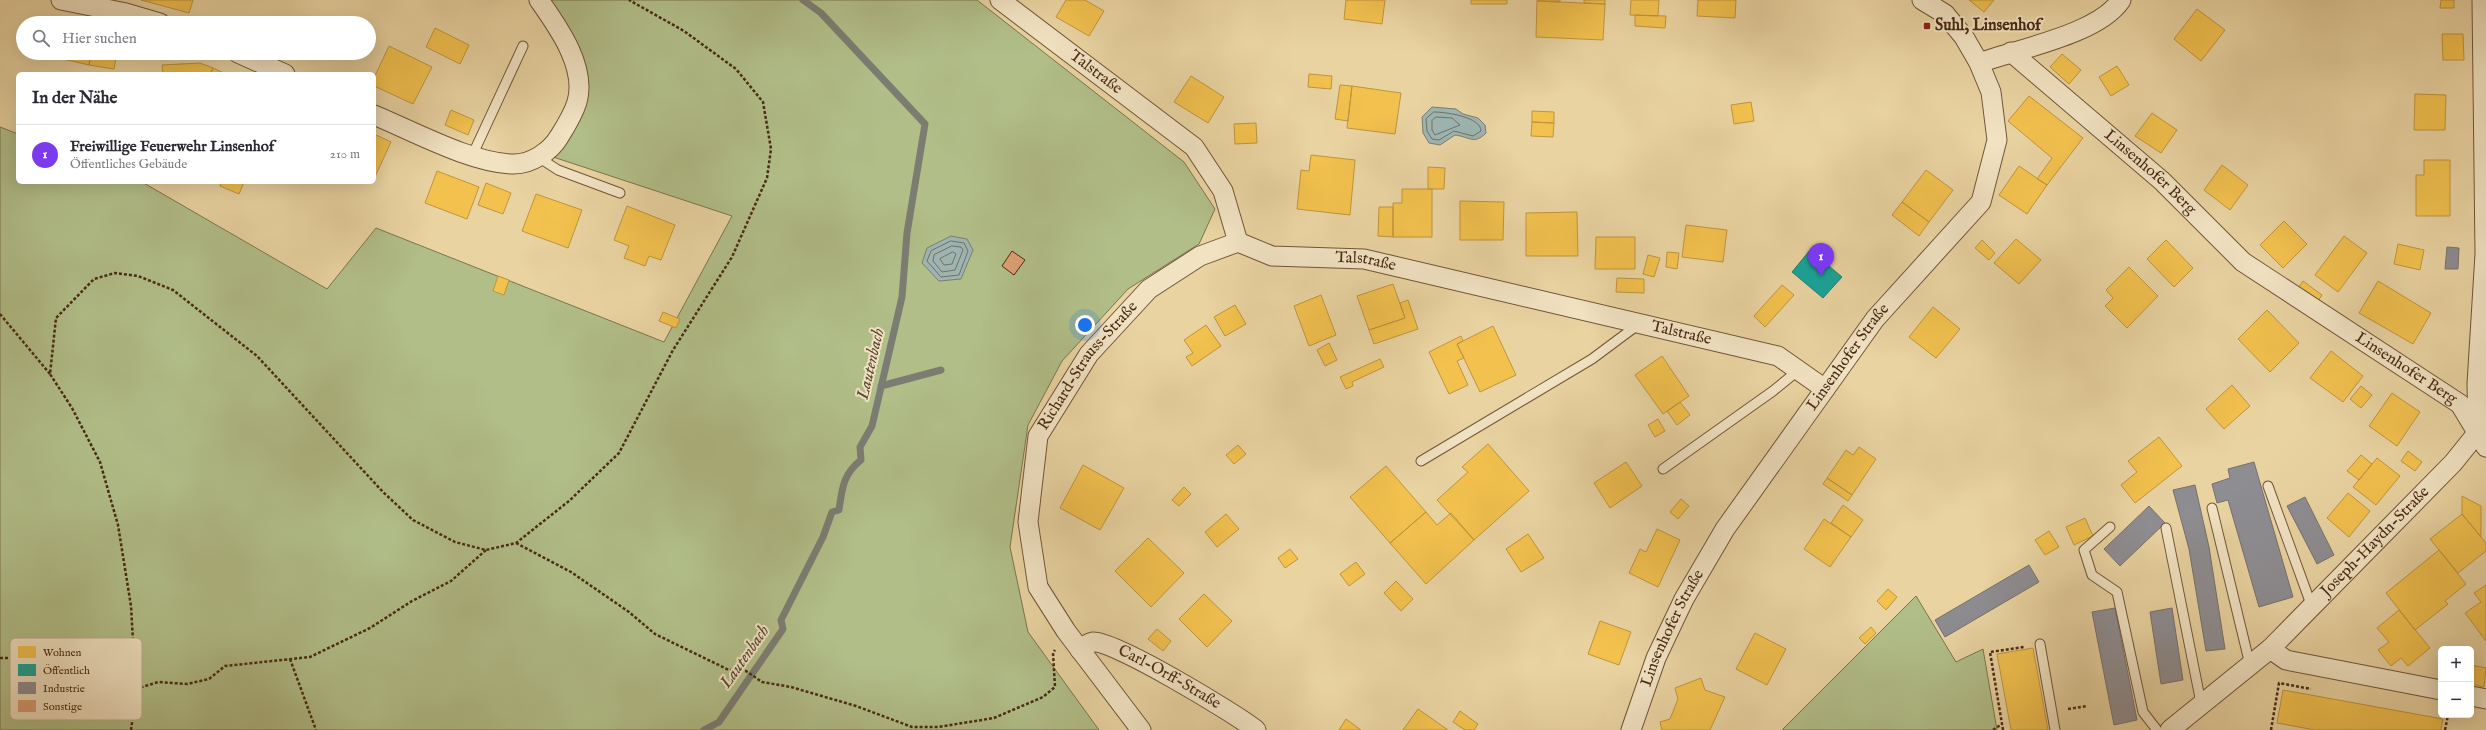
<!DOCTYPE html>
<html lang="de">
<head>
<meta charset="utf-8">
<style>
  :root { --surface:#fff; --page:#f7f7f7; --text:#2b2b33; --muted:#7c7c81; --line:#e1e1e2; --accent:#7c3aed }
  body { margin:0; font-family:"IM FELL English",serif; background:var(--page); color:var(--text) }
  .controls { position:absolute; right:12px; bottom:12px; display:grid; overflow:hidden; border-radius:6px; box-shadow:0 4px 16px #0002 }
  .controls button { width:36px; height:36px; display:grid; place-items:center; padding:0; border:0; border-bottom:1px solid var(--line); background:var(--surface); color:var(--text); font:20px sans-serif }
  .you { position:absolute; left:1085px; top:325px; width:14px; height:14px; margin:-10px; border:3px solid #fff; border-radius:50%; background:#1a73e8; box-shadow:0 0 0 6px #1a73e833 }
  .badge { display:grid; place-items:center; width:26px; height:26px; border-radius:50%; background:var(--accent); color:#fff; font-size:13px; font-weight:700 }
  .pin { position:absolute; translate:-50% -33px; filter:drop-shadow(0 1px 2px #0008) }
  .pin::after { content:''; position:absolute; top:21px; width:14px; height:12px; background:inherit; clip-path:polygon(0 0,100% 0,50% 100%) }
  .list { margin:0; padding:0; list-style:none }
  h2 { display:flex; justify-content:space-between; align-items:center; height:52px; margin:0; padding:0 16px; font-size:17px }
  h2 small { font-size:13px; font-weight:400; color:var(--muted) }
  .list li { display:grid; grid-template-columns:26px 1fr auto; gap:12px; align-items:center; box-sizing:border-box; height:60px; padding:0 16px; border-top:1px solid var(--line) }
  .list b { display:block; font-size:15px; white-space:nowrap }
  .list p { margin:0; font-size:13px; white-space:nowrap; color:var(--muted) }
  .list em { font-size:13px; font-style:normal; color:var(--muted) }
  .icon { flex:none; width:22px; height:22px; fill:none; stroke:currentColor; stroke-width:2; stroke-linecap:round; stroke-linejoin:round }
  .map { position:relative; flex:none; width:2486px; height:730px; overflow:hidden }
  .search { position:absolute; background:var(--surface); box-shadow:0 4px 16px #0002; left:16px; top:16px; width:360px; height:44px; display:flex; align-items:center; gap:10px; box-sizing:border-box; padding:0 14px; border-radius:22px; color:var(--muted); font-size:15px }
  .panel { position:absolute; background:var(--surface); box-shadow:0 4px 16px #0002; left:16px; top:72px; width:360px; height:112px; border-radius:6px }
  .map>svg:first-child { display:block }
  .green { fill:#b1be88; stroke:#7c744e }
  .water { fill:#9db4b1; stroke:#7b7d72 }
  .homes { fill:#f2c14e; stroke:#bf943d }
  .public { fill:#17a398; stroke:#267f70 }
  .industry { fill:#8d8d92; stroke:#78706c }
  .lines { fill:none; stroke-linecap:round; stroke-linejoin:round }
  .shore { stroke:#727062; stroke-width:1 }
  .stream { stroke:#7b7d72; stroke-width:7 }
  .building { fill:#de9e73; stroke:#482b14 }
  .service-casing { stroke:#705537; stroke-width:11 }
  .minor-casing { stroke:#705537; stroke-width:21 }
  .path { stroke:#482b14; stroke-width:2.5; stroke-dasharray:3 2; stroke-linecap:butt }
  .service { stroke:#f1e2c2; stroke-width:9 }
  .minor { stroke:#f1e2c2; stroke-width:19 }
  .poi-dot { fill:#8f2418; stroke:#f1e2c2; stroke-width:1.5 }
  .labels { text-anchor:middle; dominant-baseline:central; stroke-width:4; stroke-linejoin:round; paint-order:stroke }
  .poi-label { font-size:16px; font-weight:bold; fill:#482b14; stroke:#f1e2c2; text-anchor:start }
  .street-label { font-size:16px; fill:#482b14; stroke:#f1e2c2 }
  .water-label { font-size:17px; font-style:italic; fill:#594633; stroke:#f1e2c2 }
  .key { fill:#f1e2c2; stroke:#beab8e; stroke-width:1 }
  .key-label { font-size:11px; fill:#482b14 }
</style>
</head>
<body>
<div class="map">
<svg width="2486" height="730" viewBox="0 0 2486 730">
  <rect width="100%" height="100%" fill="#e9d3a1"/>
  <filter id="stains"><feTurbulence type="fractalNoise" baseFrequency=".005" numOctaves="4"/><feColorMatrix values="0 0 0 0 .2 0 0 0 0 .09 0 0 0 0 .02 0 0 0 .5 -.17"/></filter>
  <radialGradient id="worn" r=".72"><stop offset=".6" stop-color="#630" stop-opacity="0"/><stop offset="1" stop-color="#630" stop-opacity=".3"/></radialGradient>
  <!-- green -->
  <path class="green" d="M530 0H977L1184 162 1215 209 1199 244 1128 289 1062 361 1028 425 1010 547 1028 632 1099 730H0V127L18 134V182H142L327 289 376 228 664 342 732 216 541 153C548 139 567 112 570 99 578 64 549 26 530 0Z
    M1916 596 1956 662 1983 649 1997 730H1782Z"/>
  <!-- water -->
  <path class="water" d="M1432 107 1456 109 1463 114 1478 118 1485 125 1486 133C1474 145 1470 137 1455 135L1440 145 1429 143 1423 133 1422 117Z
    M951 236 967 239 973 250 961 279 939 281 922 263 927 248Z"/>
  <!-- homes -->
  <path class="homes" d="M141 0H193L189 13Z
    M1066 0H1085L1104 11 1089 36 1056 17Z
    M1346 0H1385L1382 24 1344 19Z
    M1471 0H1507V4H1471Z
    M1537 0H1560V2L1537 1Z
    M1584 0H1605V4L1584 3Z
    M1631 0H1659L1658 16 1630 15Z
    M1698 0H1736L1735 18 1697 16Z
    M1969 0H1994L1984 12Z
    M2441 0H2454V8H2440Z
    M1537 1 1605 4 1603 40 1536 37Z
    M2197 9 2225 30 2201 61 2174 39Z
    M1635 15 1666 16 1665 28 1635 26Z
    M71 18 93 23H70Z
    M435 28 469 45 460 64 426 47Z
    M2442 34H2463L2464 60H2443Z
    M389 46 432 67 413 104 374 86V78Z
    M64 53H91L89 65 63 59Z
    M91 53H117L114 69 89 65Z
    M2062 54 2081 70 2069 84 2050 67Z
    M200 63 213 68 210 74H163L162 65Z
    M2117 66 2129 85 2111 96 2099 77Z
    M213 68 226 74H210Z
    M1309 74 1332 76 1331 89 1308 87Z
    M1191 76 1224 97 1208 123 1174 102Z
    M1340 85 1352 86 1348 121 1335 119Z
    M1352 86 1401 93 1395 134 1347 128Z
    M2415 94 2446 95 2445 130H2414Z
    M2029 96 2083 138 2047 185 2037 179 2052 158 2008 121Z
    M1751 102 1754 121 1734 124 1731 105Z
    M451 110 474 120 468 135 445 125Z
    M1532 111 1554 112V123L1532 122Z
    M2152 113 2177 130 2161 153 2135 136Z
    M1532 122 1554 123 1553 137 1531 136Z
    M1256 123 1257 143 1235 144 1234 124Z
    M374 134 391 142 374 179Z
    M1311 155 1355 160 1350 215 1297 209 1301 170 1309 171Z
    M2424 160H2450V216H2416V175H2424Z
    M2222 165 2248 185 2230 210 2204 190Z
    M2019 166 2047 185 2027 214 1999 195Z
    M1428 167 1445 168 1444 189H1428Z
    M1926 170 1953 190 1929 222 1902 202Z
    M437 171 479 187 467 219 425 203Z
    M221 182H244L239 194 220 186Z
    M486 183 511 193 503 214 478 205Z
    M1402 189H1432V237H1393V203H1402Z
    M536 194 582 210 568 248 522 231Z
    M1460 201 1504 202 1503 240H1460Z
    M1902 202 1929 222 1919 236 1892 215Z
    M627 206 675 225 661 260 649 256 645 266 624 258 629 246 614 240Z
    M1379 207H1393V237L1378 236Z
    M1577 212 1578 256H1526V213Z
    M2284 221 2307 244 2283 268 2260 245Z
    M1686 225 1727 230 1723 262 1682 257Z
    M2344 236 2367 253 2338 292 2315 275Z
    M1596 237H1635V269H1595Z
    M2016 239 2041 260 2019 284 1994 263Z
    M1982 240 1995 253 1989 260 1975 248Z
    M2166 240 2193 268 2174 287 2147 259Z
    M2398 244 2424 250 2420 270 2394 264Z
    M1667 252 1679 253 1677 269 1666 267Z
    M1648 255 1660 258 1654 277 1643 274Z
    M2129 267 2158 296 2127 328 2105 306 2113 298 2106 290Z
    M498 276 509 280 504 295 493 291Z
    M1617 278 1644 279V293L1616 292Z
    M2303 281 2322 295 2316 304 2296 291Z
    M2378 281 2431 313 2413 344 2359 313Z
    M1393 284 1405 318 1369 330 1357 296Z
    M1782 285 1794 295 1765 327 1754 316Z
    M1321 295 1336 335 1309 346 1294 306Z
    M1408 300 1418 329 1374 344 1369 330 1405 318 1400 303Z
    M1235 305 1246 324 1225 336 1214 317Z
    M1933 307 1960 329 1936 358 1909 337Z
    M2267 310 2299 343 2270 372 2238 339Z
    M663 312 680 319 676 328 659 321Z
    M1206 325 1221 346 1192 366 1186 357 1193 353 1184 340Z
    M1493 326 1516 375 1480 392 1457 344Z
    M1461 336 1463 341 1457 344 1464 358 1457 361 1468 385 1449 394 1429 352Z
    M1329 343 1337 360 1325 366 1317 350Z
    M2331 351 2363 376 2343 402 2310 378Z
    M1662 356 1689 396 1663 414 1635 375Z
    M1380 359 1384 367 1352 382 1353 386 1346 389 1340 377Z
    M2232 385 2250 406 2224 429 2206 409Z
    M2361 386 2372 395 2361 408 2350 399Z
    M2392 393 2420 412 2397 446 2369 426Z
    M1680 402 1690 415 1677 425 1667 411Z
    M1658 419 1665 431 1655 437 1648 425Z
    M2159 437 2182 466 2135 503 2121 485 2137 472 2128 461Z
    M1488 444 1529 491 1474 540 1437 500 1468 472 1462 467Z
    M1238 445 1246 454 1234 464 1226 455Z
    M1859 447 1876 459 1852 495 1827 478 1846 450 1853 455Z
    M2408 451 2422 462 2415 471 2401 461Z
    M2361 455 2372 464 2359 480 2347 471Z
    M2377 458 2400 476 2376 505 2353 487Z
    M1626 462 1642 486 1610 508 1594 483Z
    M1083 465 1124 488 1100 530 1060 508Z
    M1386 466 1426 512 1390 543 1350 497Z
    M1827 478 1852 495 1848 501 1823 484Z
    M1184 487 1191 494 1179 506 1172 500Z
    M2348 493 2370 511 2349 537 2327 518Z
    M2462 496 2481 506V537L2462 514Z
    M1681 499 1689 506 1678 519 1670 512Z
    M1843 505 1863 520 1851 537 1831 523Z
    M1426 512 1437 525 1451 513 1474 540 1426 584 1390 543Z
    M1226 514 1239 529 1217 547 1205 532Z
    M2462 514 2486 543V551L2458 573 2430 539Z
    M2085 518 2093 536 2074 545 2066 527Z
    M1824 519 1851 537 1830 567 1804 549Z
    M1657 529 1680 540 1658 587 1629 573 1640 549 1646 552Z
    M2049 531 2059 547 2045 555 2035 540Z
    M1528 534 1544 558 1521 572 1506 549Z
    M1148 538 1184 573 1151 607 1115 571Z
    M1290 549 1298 559 1285 568 1278 558Z
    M2439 550 2466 584 2445 601 2448 604 2415 630 2386 593Z
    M1356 562 1365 574 1349 586 1340 574Z
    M1396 581 1413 599 1401 611 1384 593Z
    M2486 585V641L2465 613 2481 602 2474 593Z
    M1888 589 1897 597 1886 610 1877 601Z
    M1204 594 1232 621 1207 647 1179 619Z
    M2399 610 2430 648 2408 666 2401 658 2391 666 2378 650 2389 642 2377 628Z
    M1600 621 1631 632 1619 665 1588 654Z
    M1871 627 1876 633 1865 644 1859 638Z
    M1157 629 1171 641 1163 651 1148 639Z
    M1755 633 1786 649 1767 685 1736 669Z
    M2033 648 2048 730H2011L1997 654Z
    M2471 665 2486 668 2484 687 2471 684Z
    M1701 678 1705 690 1725 697 1710 730H1662L1660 722 1670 719 1678 699 1675 688Z
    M2283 690 2443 719 2441 730H2315L2277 723Z
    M1418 709 1448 730H1403Z
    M1460 711 1478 724 1474 730H1465L1453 722Z
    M1346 719 1361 730H1339Z"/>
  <!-- public -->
  <path class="public" d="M1810 250 1842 277 1823 298 1792 272Z"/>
  <!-- industry -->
  <path class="industry" d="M2447 247 2459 248 2458 269H2445Z
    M2254 462 2293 597 2259 607 2228 500 2217 503 2212 484 2230 478 2228 469Z
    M2195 485 2209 547 2225 649 2206 651 2189 549 2173 490Z
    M2305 497 2334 555 2317 564 2287 506Z
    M2149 506 2165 523 2120 566 2104 549Z
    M2029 565 2039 582 1945 637 1935 620Z
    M2115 608 2137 720 2114 725 2092 612Z
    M2172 608 2183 680 2161 684 2150 612Z"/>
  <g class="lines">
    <!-- shore -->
    <path class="shore" d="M1434 112C1446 112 1481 117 1481 131L1473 136 1454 131 1439 140 1432 139 1427 131 1426 119Z
      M1436 117 1452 118 1460 125 1435 135 1432 130V121Z
      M951 241 964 243 968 251 959 275 941 277 927 261 931 251Z
      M952 246 961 247 963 250 955 270 942 272 933 261 934 255Z
      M953 252 956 254 952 264 944 265 940 259Z"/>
    <!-- stream -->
    <path class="stream" d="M881 386 941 370
      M704 730 719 722 783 629 781 620 823 537 832 512 839 510C842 489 843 474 861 460L860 447 872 426 902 297 907 233 925 124 821 13 803 0"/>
  </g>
  <!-- building -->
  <path class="building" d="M1012 251 1025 260 1014 275 1002 266Z"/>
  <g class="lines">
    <defs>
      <path id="service" d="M472 156 523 46
        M538 157 558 170 620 193
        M1421 461 1592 359 1639 324
        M1663 469 1773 391 1800 369
        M2268 486 2312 607
        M2212 508 2250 665
        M2110 527 2084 550 2092 575 2117 592 2143 712 2157 730
        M2166 528 2201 703
        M2040 644 2055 730"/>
      <g id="minor">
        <path d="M61 0 126 13 160 23"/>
        <path id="s1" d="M1000 0 1194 147 1223 191 1238 242 1272 256 1364 259 1778 356 1825 389"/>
        <path id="s2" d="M2011 52 2162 181 2243 262 2460 404 2486 447"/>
        <path d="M238 53 285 74"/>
        <path d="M1979 63C2018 49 2099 34 2121 0"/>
        <path d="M374 115C413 131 473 164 514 164 531 164 550 152 559 137 566 126 573 115 577 102 587 67 558 27 539 0"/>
        <path d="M2478 431 2477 384 2485 254 2482 0"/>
        <path d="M2270 649 2286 660 2441 690"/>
        <path id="s3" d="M1080 650C1083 647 1089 643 1093 642 1110 638 1238 715 1256 730"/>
        <path d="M2471 696 2486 699"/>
        <path id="s4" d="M1141 730 1066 631 1038 587 1028 522 1038 436 1089 354 1149 289 1200 256 1238 242"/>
        <path id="s5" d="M1631 730 1656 658 1684 599 1725 529 1875 319 1981 202 1997 140 1991 92 1979 63 1964 37 1945 14 1922 0"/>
        <path id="s6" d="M2170 730 2270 649 2453 463 2478 432 2486 429"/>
      </g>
    </defs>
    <!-- service casing -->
    <use href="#service" class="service-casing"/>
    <!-- minor casing -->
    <use href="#minor" class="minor-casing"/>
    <!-- path -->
    <path class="path" d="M0 314 50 374
      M516 543 571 572 629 612 655 634 729 670 746 671 762 682 791 687 856 706 912 727H938L994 718 1043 697 1055 687 1053 653 1055 650
      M0 658H23L136 689 158 682 187 684 209 679 225 666 310 657 370 628 412 601 451 581 486 550
      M290 659 316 730
      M2068 709 2087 706
      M131 730 136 694 131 606 118 525 100 462 72 408 50 374 56 318 94 279 115 273 138 276 173 290 257 356 383 492 413 520 455 542 486 550 516 543 569 501 619 453 673 350 732 257 767 178 771 149 763 102 736 69 684 31 629 0
      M1993 730 2002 724
      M2003 730 1990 652 2024 647
      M2271 730 2279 683 2311 689
      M2445 730 2448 715"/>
    <!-- service -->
    <use href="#service" class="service"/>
    <!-- minor -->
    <use href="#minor" class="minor"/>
  </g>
  <!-- markers -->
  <rect class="poi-dot" x="1923" y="22" width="8" height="8" rx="2"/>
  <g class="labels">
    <!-- poi labels -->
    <g class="poi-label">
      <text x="1935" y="26">Suhl, Linsenhof</text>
    </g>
    <!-- street labels -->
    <g class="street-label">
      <text stroke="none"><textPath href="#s1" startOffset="120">Talstraße</textPath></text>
      <text stroke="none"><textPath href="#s2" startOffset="184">Linsenhofer Berg</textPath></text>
      <text stroke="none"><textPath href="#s1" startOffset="480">Talstraße</textPath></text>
      <text stroke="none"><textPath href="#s1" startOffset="804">Talstraße</textPath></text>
      <text stroke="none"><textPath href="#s5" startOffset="434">Linsenhofer Straße</textPath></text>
      <text stroke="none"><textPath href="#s4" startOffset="415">Richard-Strauss-Straße</textPath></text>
      <text stroke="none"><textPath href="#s2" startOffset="508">Linsenhofer Berg</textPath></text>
      <text stroke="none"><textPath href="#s6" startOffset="279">Joseph-Haydn-Straße</textPath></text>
      <text stroke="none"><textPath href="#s5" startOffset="110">Linsenhofer Straße</textPath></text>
      <text stroke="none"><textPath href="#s3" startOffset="100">Carl-Orff-Straße</textPath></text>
    </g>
    <!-- water labels -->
    <g class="water-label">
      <text transform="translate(871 364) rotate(-77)">Lautenbach</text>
      <text transform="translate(745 657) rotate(-55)">Lautenbach</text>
    </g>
  </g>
  <!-- legend -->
  <rect x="10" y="638" width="132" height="82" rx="6" class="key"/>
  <rect x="18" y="646" width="18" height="12" fill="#f2c14e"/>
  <rect x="18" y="664" width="18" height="12" fill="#17a398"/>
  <rect x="18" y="682" width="18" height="12" fill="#8d8d92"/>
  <rect x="18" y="700" width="18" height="12" fill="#de9e73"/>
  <g class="key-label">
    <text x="43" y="656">Wohnen</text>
    <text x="43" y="674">Öffentlich</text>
    <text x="43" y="692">Industrie</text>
    <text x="43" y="710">Sonstige</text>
  </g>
  <rect width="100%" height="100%" filter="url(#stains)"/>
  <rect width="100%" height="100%" fill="url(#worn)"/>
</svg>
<div class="controls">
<button>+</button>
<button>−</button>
</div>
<div class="you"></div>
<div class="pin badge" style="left:1821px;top:276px">1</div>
<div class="search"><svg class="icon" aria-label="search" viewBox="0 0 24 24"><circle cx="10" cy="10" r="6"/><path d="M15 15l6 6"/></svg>Hier suchen</div>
<section class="panel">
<h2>In der Nähe<small></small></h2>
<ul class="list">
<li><span class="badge">1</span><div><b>Freiwillige Feuerwehr Linsenhof</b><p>Öffentliches Gebäude</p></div><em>210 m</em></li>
</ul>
</section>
</div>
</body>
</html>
